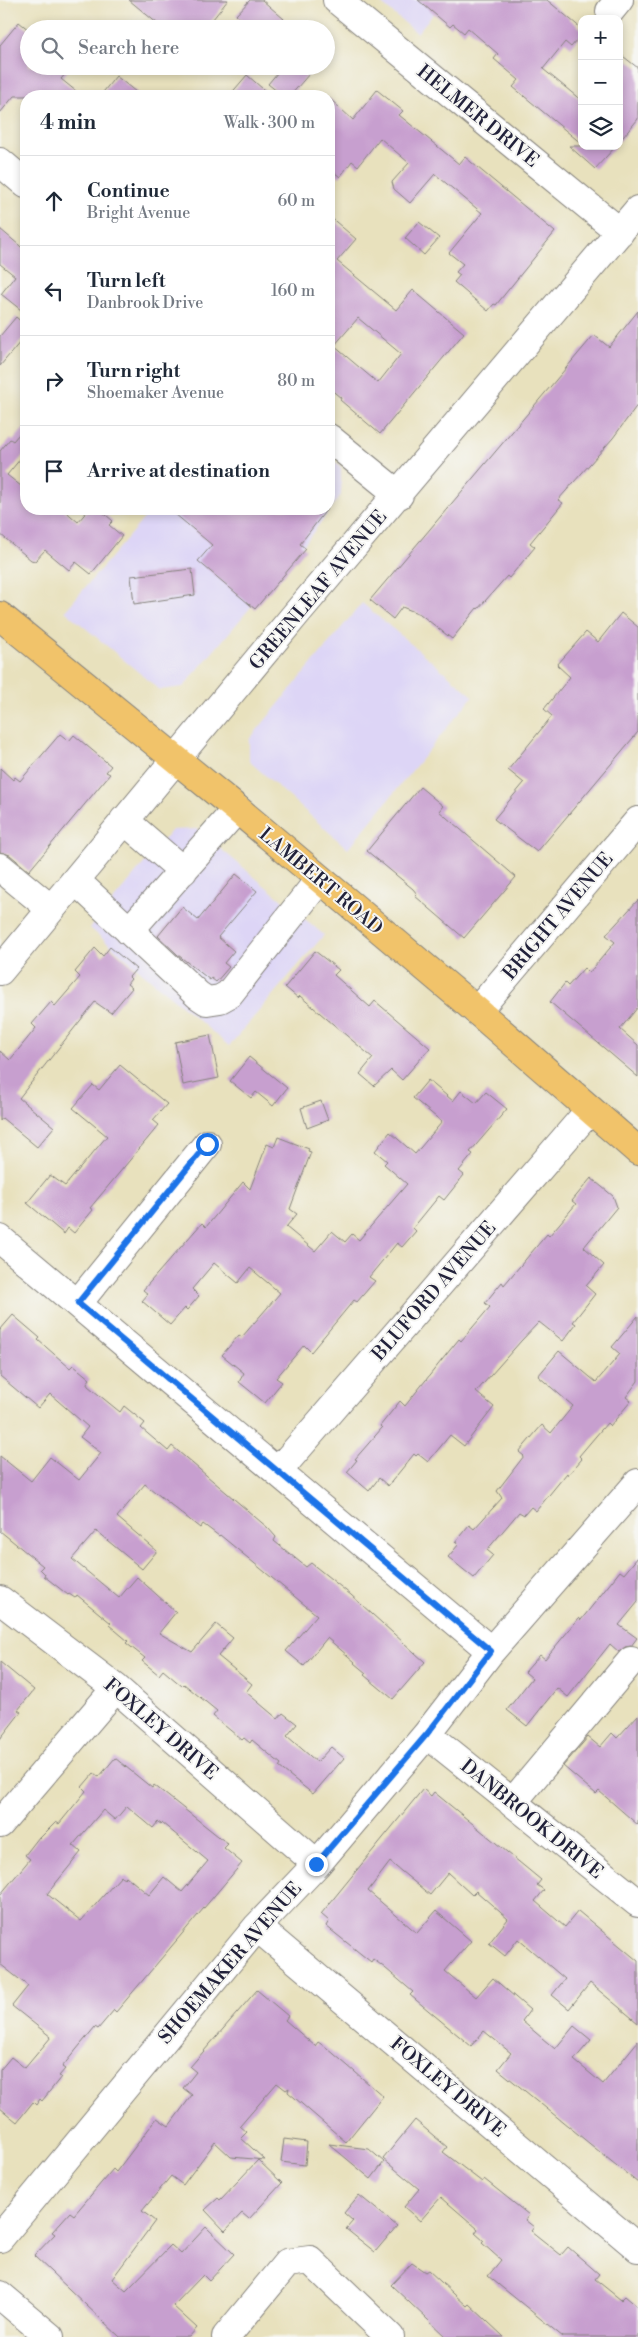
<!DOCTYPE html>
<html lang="en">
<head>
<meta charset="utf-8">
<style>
  :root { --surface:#fff; --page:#f6f6f7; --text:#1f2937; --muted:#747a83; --line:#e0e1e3 }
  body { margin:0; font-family:"Libre Bodoni",serif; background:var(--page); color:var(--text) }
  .controls { position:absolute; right:15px; top:15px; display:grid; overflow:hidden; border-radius:10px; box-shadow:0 2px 8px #0003 }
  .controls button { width:45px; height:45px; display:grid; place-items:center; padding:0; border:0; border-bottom:1px solid var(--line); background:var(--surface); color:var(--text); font:25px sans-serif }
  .stop { position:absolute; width:15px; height:15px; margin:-11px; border:4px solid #1a73e8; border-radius:50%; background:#fff }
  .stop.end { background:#1a73e8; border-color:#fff; box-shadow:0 1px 5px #0008 }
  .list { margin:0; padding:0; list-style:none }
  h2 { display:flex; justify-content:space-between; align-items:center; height:65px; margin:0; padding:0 20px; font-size:21px }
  h2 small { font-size:16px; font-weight:400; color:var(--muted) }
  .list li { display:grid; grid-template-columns:32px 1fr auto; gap:15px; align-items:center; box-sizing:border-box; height:90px; padding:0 20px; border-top:1px solid var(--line) }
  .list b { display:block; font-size:19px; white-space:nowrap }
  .list p { margin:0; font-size:16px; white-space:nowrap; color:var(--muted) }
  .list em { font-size:16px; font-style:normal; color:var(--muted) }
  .icon { flex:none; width:28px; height:28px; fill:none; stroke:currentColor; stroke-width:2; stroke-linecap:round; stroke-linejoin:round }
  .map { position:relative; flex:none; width:638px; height:2337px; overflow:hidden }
  .search { position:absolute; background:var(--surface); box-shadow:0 2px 8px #0003; left:20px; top:20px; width:315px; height:55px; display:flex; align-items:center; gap:12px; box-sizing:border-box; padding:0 18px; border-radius:28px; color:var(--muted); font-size:19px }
  .panel { position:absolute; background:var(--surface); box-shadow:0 2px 8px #0003; left:20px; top:90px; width:315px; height:425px; border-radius:20px }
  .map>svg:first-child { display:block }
  .built { fill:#ddd5f6 }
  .building { fill:#c79fcf; fill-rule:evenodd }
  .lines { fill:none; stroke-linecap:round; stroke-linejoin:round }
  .minor-casing { stroke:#85827c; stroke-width:30 }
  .major-casing { stroke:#85827c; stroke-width:30 }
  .minor { stroke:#fff; stroke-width:28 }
  .major { stroke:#f1c36a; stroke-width:28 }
  .route { stroke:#1a73e8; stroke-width:6 }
  .labels { text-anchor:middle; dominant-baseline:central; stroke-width:4; stroke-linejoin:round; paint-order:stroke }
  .street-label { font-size:19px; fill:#22223b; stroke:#f6f6f2 }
</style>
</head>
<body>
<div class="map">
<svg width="638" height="2337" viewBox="0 0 638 2337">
  <rect width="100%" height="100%" fill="#f6f6f2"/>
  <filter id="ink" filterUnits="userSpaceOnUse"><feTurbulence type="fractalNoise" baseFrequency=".02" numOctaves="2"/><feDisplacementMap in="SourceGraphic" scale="10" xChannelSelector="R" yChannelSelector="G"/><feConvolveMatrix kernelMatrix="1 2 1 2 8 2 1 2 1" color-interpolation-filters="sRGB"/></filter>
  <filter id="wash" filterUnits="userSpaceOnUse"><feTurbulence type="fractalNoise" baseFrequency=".0096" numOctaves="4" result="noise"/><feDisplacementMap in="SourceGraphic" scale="20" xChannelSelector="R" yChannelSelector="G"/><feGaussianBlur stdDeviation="1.12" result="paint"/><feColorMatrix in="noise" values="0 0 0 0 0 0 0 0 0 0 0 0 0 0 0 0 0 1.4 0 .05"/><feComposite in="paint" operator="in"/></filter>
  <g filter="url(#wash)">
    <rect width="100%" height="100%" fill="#e8e1bd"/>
    <!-- built -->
    <path class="built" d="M377 0H445L417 33Z
      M329 458 341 468V495L306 542 183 687 160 690 65 611 152 509H329Z
      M362 603 473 696 348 849 249 761V740Z
      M197 829 324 935 229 1046 90 928 172 830Z"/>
    <g id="blocks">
      <!-- building -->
      <path class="building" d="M129 0H228L205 29H164Z
        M250 0H262L284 19 275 29H252L236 15Z
        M418 0H547L582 29V34L571 47 565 42 543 69 582 101V144L513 87 519 80 494 59 498 54 468 28 464 33 453 24 450 27Z
        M19 22 29 30V66H72L61 79 82 96H14L0 113V45Z
        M619 53 638 68V119L619 142Z
        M283 66H316L290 96H283L268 84Z
        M247 75 271 96H229Z
        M116 76 141 96H100Z
        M377 90 403 111 399 115 459 164 465 157 555 232 496 305 494 304 488 311 454 282 460 275 456 272 463 264 449 253 482 213 435 174 410 203 394 189 392 182 409 163 380 138 358 166 352 161 340 177 329 168V98L353 120Z
        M569 146H616L595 169Z
        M329 216 356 239 337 261 396 310 413 290 464 333 380 434 340 400 341 398 329 388ZM358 318 401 354 378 383 334 346Z
        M419 222 439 238 424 255 405 238Z
        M0 229 26 251V314L1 294 15 276 0 264Z
        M638 311V404L613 438 558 500 563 503 530 543 535 547 509 578 507 576 478 609 477 608 452 639 420 614 402 607 393 619 370 600 594 335 609 347Z
        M16 317 26 326V335L0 366V336Z
        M26 426V452L7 475 26 490V509H63L78 522 89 509H99L113 521 109 525 122 536 91 574 76 562 69 570 45 550 35 561 31 560 0 534V451L10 439 13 441Z
        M169 509H327L300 544 306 549 255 609 198 561 212 545Z
        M192 569 195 595 134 604 131 576Z
        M621 613 638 627V732L537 852 494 819 524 783 508 770 552 716 544 709 570 677 557 665 586 632 598 642Z
        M60 734 69 741 74 735 111 766 106 772 110 774 29 871 10 855 0 852V768L13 780 15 777 20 781Z
        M420 787 443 806 439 811 516 877 464 938 415 896 417 894 413 889 367 851Z
        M236 874 257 891 218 937 234 951 224 963 229 967 216 982 211 978 210 980 178 955 158 936 182 907 198 920Z
        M638 900V1007L620 1029 638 1045V1077L550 1002 565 983 568 986 584 968 589 973 615 942 606 935Z
        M110 947 136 969 129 977 131 979 127 984 132 988 111 1013 95 1002 19 1098 54 1127 37 1147 2 1118 0 1121V1051L10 1060 36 1028 32 1024 51 1002 55 1006 80 977 75 972 95 948 103 956Z
        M315 951 339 970 334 975 370 1007 375 1001 430 1048 402 1080 391 1070 374 1086 360 1074 373 1058 300 996 298 998 285 987Z
        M210 1035 219 1078 183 1085 175 1042Z
        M249 1057 287 1088 273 1106 256 1092 251 1098 230 1081Z
        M120 1065 167 1104 153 1120 159 1125 90 1208 93 1210 74 1233 68 1228 64 1234 27 1203 50 1175 65 1186 107 1136 73 1108 93 1085 99 1090Z
        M428 1080 453 1101 461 1091 476 1103 486 1092 507 1109 470 1152 473 1154 459 1171 464 1175 444 1200 439 1196 413 1228 416 1231 402 1247 397 1243 369 1277 375 1281 357 1302 354 1300 311 1352 304 1345 276 1378 282 1382 265 1403 239 1382 244 1373 222 1355 239 1335 242 1337 280 1293 250 1268 238 1283 214 1263 192 1289 199 1296 187 1310 185 1308 170 1325 142 1301 148 1294 143 1290 202 1223 206 1227 243 1182 250 1189 267 1144 274 1147 278 1137 309 1149 308 1151 311 1152 290 1209 297 1214 286 1227 315 1251 332 1231 345 1242 352 1234 359 1240 407 1184 384 1164 387 1161 375 1151 390 1132 415 1154 442 1122 413 1098Z
        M321 1101 328 1120 307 1128 301 1108Z
        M591 1178 613 1196 617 1207 584 1247 604 1265 586 1286 595 1294 573 1322 576 1324 563 1341 539 1322 521 1341 476 1392 494 1407 464 1446 450 1435 428 1462 418 1454 416 1456 414 1454 388 1486 379 1478 369 1491 347 1472 357 1460 355 1459 382 1428 380 1426 400 1401 405 1406 450 1350 459 1339 461 1341 490 1307 485 1303 502 1282 504 1285 547 1234 549 1236 576 1204 572 1201Z
        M13 1315 40 1338 38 1340 70 1368 73 1365 90 1379 87 1383 88 1386 120 1412 124 1406 145 1423 141 1428 168 1451 172 1446 268 1528 276 1537 274 1541 306 1567 311 1563 351 1595 425 1662 393 1699 364 1675 366 1673 354 1663 355 1662 327 1638 304 1666 286 1651 317 1615 220 1535 219 1536 203 1524 200 1528 145 1484 117 1517 157 1551 142 1569 96 1531 72 1559 119 1598 137 1577 176 1612 159 1633 192 1652 216 1624 233 1638 218 1656 252 1684 246 1692 278 1719 283 1713 297 1724 287 1736 317 1762 331 1747 344 1758 313 1794 279 1767 281 1764 252 1740 250 1743 244 1738 242 1740 213 1716 217 1711 184 1684 182 1686 163 1670 159 1675 142 1661 145 1658 126 1643 128 1641 109 1625 111 1623 77 1595 75 1598 69 1594 68 1595 44 1576 45 1574 40 1569 43 1566 0 1531V1456L31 1481 50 1457 79 1480 101 1453 80 1437 88 1427 50 1394 38 1408 0 1376V1330Z
        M638 1316V1381L626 1397 631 1401 610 1426 607 1423 579 1456 582 1459 568 1475 567 1473 536 1511 531 1507 524 1515 519 1512 487 1550 493 1555 474 1578 448 1557 459 1544 455 1542 469 1525 474 1529 502 1498 497 1491 524 1456 519 1452 542 1425 551 1433 573 1406 538 1376 559 1351 596 1382 620 1354 612 1347Z
        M638 1557V1602L619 1625 637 1638 631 1646 625 1647 619 1652 610 1644 568 1697 557 1688 527 1726 507 1710 532 1678 525 1672 540 1655 545 1659 579 1618 581 1620 620 1571 624 1574Z
        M0 1662 34 1690 18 1710 21 1712 0 1739Z
        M638 1715V1825L599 1791 596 1794 563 1766 588 1737 600 1747 612 1733 617 1738Z
        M115 1758 152 1788 154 1785 228 1844 224 1848 242 1863 116 2012 114 2010 98 2029 95 2027 62 2067 65 2069 59 2076 61 2077 42 2101 40 2099 36 2105 33 2102 17 2122 0 2108V2070L11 2057 25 2068 51 2037 12 2006 28 1986 0 1964V1895L30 1859 25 1855 39 1837 40 1838 56 1822 59 1824 86 1791 82 1787 94 1773 99 1777ZM127 1806 153 1828 158 1822 161 1824 162 1823 208 1861 182 1892 164 1877 149 1895 126 1876 124 1878 121 1876 81 1921 47 1894 81 1852 73 1845 103 1810 115 1820Z
        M423 1789 431 1796 434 1792 541 1880 537 1885 544 1890 535 1901 565 1927 578 1911 638 1961V2023L590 1983 569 2009 552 1995 565 1979 518 1939 505 1956 489 1943 508 1919 476 1891 472 1895 448 1873 430 1895 390 1862 368 1891 417 1933 436 1911 471 1941 445 1971 476 1997 493 1978 530 2010 522 2021 555 2049 574 2026 591 2040 574 2060 603 2084 638 2041V2183L498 2069 511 2053 484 2031 471 2046 410 1995 413 1992 385 1968 373 1959 371 1962 326 1926 329 1921 321 1914Z
        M257 1990 288 2016 285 2020 315 2046 318 2042 327 2048 383 2096 346 2142 288 2092 289 2088 286 2090 277 2083 240 2126 247 2132 241 2138 265 2160 231 2157 215 2142 183 2185 171 2176 142 2211 155 2221 112 2279 126 2291 171 2245 181 2254 206 2227 234 2254 209 2281 203 2275 173 2306 197 2328 189 2337H120L34 2256 55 2234 52 2232 70 2212 74 2215 113 2169 116 2172 157 2118 169 2126 192 2095 183 2088 196 2072 190 2067Z
        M415 2120 447 2147 443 2152 482 2182 484 2179 529 2215 525 2220 534 2227 531 2231 561 2255 568 2247 599 2274 595 2279 621 2300 625 2296 638 2307V2337H563L488 2276 501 2260 482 2243 484 2241 475 2233 478 2229 441 2197 420 2221 404 2207 419 2189 383 2159Z
        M284 2139 307 2142 305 2165 281 2162Z
        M329 2144 369 2149 384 2162 371 2179Z
        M258 2160 282 2183 249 2219 242 2213 225 2231 205 2210 218 2198 220 2200Z
        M359 2195 397 2226 375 2252 346 2229 353 2221 344 2213Z
        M412 2263 425 2272 428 2270 467 2306 469 2304 504 2337H446L391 2285Z"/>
    </g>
  </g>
  <g filter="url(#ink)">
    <use href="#blocks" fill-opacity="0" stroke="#85827c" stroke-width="1"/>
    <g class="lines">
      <defs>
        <path id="minor" d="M337 0 620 232
          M610 11 619 0
          M0 162 26 184
          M329 438 399 495
          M124 820 183 871
          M0 867 51 909
          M76 881 198 995 207 1001 220 999 229 994 319 880
          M129 931 237 809
          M0 971 296 614 638 210
          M477 1011 638 821
          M0 1239 491 1651
          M78 1303 207 1144
          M278 1471 589 1111
          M0 1600 116 1688 317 1864
          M427 1734 638 1903
          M512 1803 631 1661
          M0 1824 116 1688
          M257 1927 638 2248
          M0 2238 257 1927 317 1864 427 1734 491 1651 638 1483
          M0 2295 50 2337
          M226 2337 287 2263 310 2260 390 2337"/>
        <path id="major" d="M0 616 237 809 477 1011 638 1151"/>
      </defs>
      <!-- minor casing -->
      <use href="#minor" class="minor-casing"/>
      <!-- major casing -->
      <use href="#major" class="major-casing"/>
      <!-- minor -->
      <use href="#minor" class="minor"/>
      <!-- major -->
      <use href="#major" class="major"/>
    </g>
  </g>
  <g class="lines" filter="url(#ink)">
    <!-- route -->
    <path class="route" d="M207 1144 78 1303 491 1651 427 1734 316 1864"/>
  </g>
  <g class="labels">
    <!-- street labels -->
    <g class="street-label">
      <text transform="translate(478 116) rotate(39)">HELMER DRIVE</text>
      <text transform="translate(318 590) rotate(-50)">GREENLEAF AVENUE</text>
      <text transform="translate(321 881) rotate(40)">LAMBERT ROAD</text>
      <text transform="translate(558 916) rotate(-50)">BRIGHT AVENUE</text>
      <text transform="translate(434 1291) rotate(-49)">BLUFORD AVENUE</text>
      <text transform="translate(161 1729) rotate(41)">FOXLEY DRIVE</text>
      <text transform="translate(532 1819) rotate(39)">DANBROOK DRIVE</text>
      <text transform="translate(230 1963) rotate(-49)">SHOEMAKER AVENUE</text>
      <text transform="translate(448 2087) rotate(40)">FOXLEY DRIVE</text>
    </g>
  </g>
</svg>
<div class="controls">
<button>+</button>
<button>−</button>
<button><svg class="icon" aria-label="layers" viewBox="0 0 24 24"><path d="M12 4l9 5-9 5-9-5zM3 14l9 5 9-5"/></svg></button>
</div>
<div class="stop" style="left:207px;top:1144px"></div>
<div class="stop end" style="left:316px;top:1864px"></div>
<div class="search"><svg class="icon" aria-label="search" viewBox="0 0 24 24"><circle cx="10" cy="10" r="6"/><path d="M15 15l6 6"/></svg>Search here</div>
<section class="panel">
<h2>4 min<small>Walk · 300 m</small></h2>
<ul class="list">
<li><svg class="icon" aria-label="ahead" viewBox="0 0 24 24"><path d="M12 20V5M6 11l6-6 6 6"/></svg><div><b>Continue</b><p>Bright Avenue</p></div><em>60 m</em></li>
<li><svg class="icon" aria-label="left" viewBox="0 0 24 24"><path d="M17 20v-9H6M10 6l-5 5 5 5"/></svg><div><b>Turn left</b><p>Danbrook Drive</p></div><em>160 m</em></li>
<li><svg class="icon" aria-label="right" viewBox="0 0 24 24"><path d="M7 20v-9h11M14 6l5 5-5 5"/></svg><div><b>Turn right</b><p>Shoemaker Avenue</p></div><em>80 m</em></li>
<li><svg class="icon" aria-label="arrive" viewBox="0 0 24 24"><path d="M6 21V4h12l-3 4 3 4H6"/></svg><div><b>Arrive at destination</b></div></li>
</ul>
</section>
</div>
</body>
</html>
